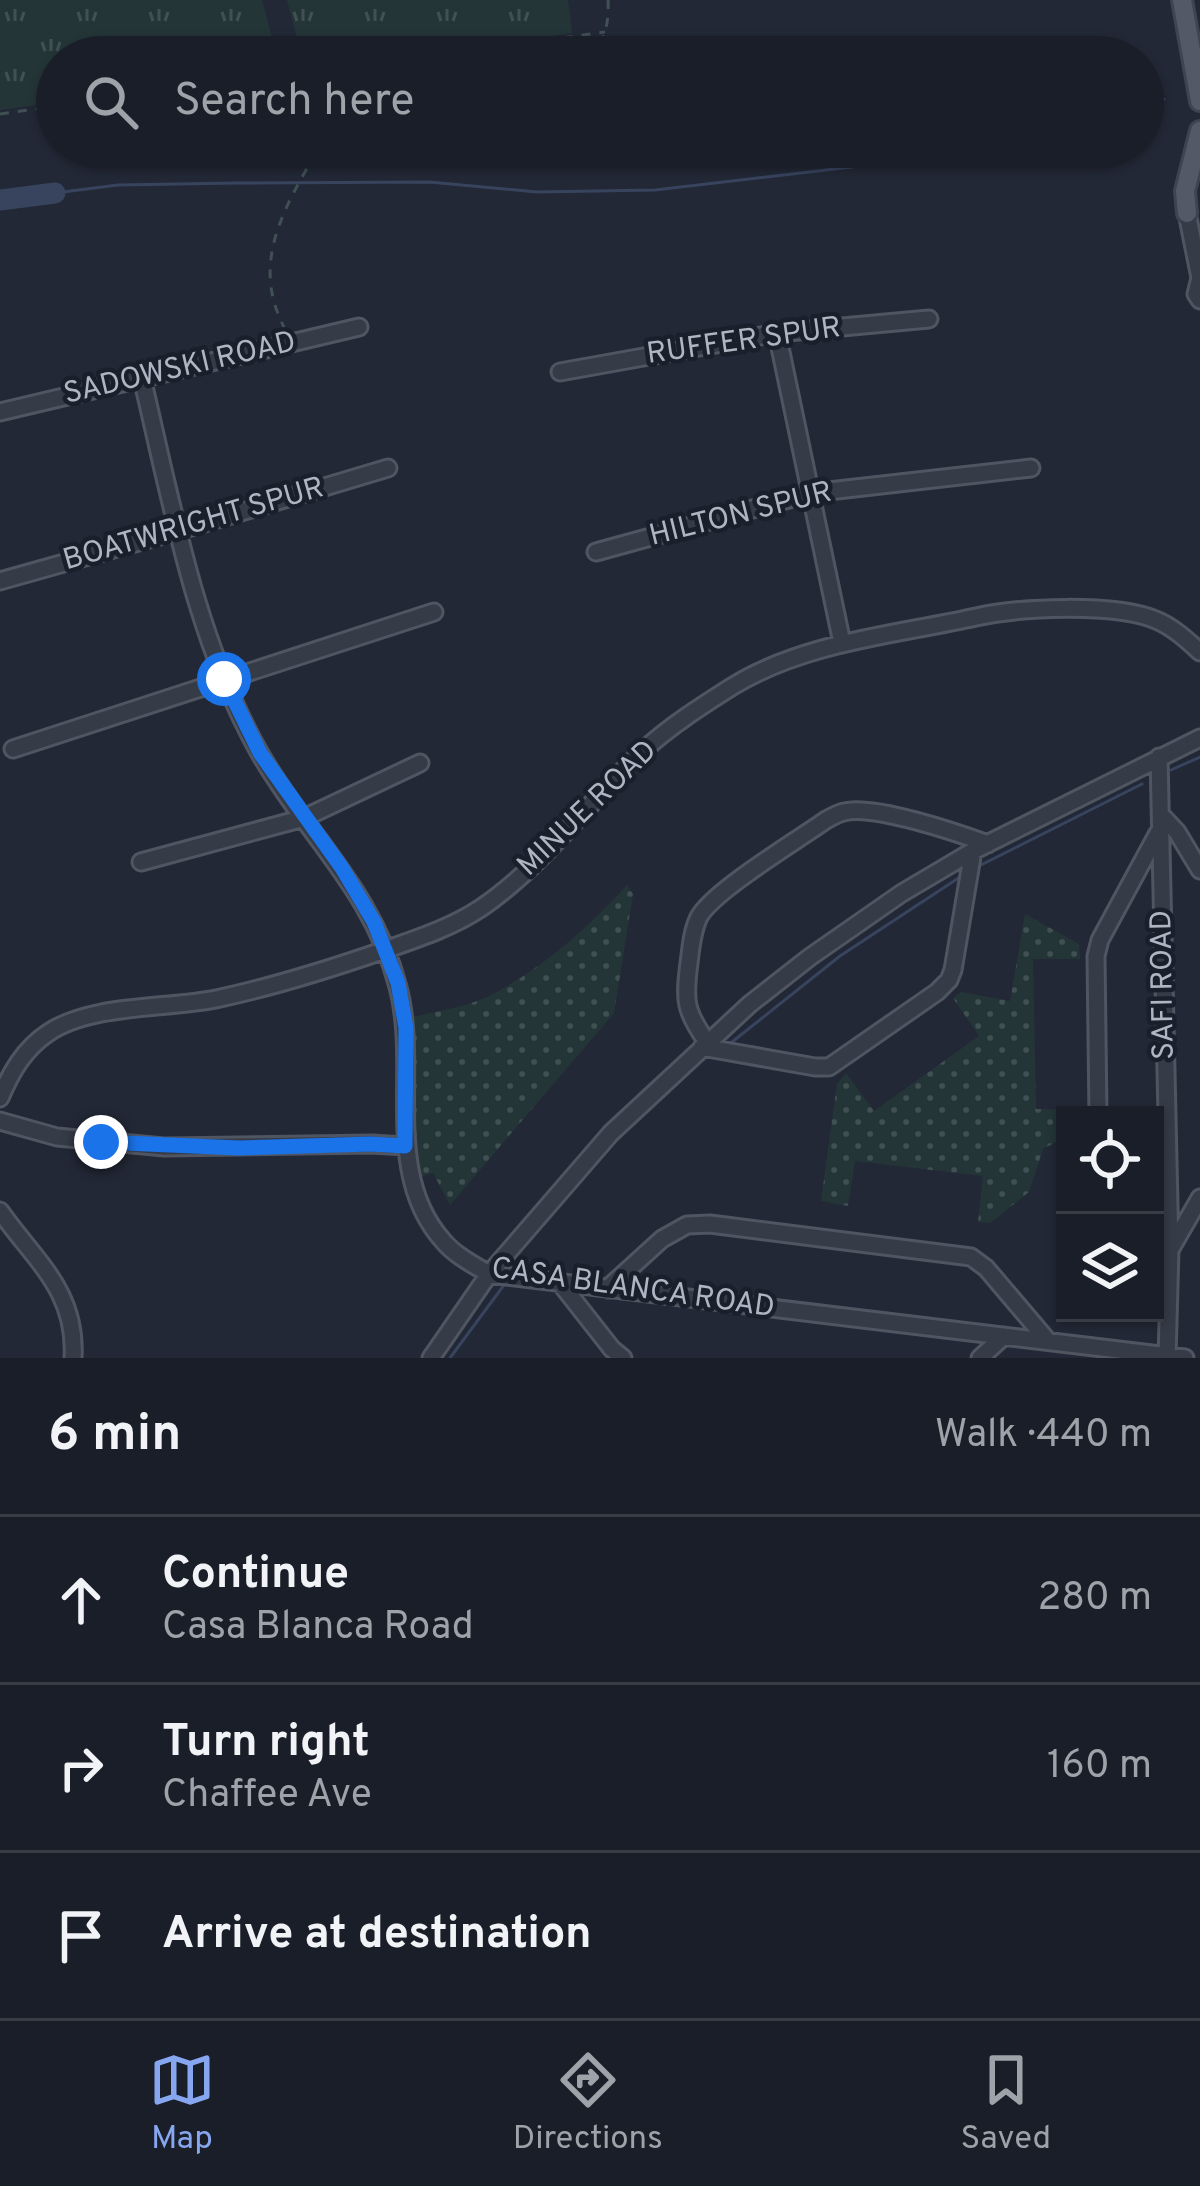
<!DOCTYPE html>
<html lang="en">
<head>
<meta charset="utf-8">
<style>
  :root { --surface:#1a1e28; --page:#272b34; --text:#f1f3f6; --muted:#9fa2a8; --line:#383c45; --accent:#87a6f0 }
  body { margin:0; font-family:Overpass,sans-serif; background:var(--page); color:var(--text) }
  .controls { position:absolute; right:36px; bottom:36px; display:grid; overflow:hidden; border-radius:0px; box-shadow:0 3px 9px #0004 }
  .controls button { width:108px; height:108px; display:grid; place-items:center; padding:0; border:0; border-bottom:3px solid var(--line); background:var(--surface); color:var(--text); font:60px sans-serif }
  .stop { position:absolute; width:36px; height:36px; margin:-27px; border:9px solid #1a73e8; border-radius:50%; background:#fff }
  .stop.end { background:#1a73e8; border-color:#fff; box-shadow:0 3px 12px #0008 }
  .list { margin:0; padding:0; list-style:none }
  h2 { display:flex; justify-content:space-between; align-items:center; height:156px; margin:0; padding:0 48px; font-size:51px }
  h2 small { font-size:39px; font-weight:400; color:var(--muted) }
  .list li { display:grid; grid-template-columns:78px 1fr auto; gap:36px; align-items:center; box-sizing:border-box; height:168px; padding:0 48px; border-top:3px solid var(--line) }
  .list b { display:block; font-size:45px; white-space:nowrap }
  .list p { margin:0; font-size:39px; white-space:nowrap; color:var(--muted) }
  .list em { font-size:39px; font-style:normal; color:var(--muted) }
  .icon { flex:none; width:66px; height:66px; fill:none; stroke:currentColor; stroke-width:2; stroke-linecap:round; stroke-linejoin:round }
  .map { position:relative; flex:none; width:1200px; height:1358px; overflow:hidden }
  .search { position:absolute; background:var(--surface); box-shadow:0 3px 9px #0004; left:36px; right:36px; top:36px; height:132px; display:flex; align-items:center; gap:30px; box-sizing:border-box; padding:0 42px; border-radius:66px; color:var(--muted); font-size:45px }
  .sheet { height:660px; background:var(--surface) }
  nav { display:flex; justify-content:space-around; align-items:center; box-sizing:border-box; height:168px; border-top:3px solid var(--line); background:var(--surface); font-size:33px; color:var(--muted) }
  nav a { display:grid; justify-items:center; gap:6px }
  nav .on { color:var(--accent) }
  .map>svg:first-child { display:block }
  .grass { fill:url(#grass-tufts) }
  .park { fill:url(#park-dots) }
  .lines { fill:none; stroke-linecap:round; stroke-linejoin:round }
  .stream { stroke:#38445e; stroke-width:3 }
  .river { stroke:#38445e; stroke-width:21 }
  .minor-casing { stroke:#4f5561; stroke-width:21 }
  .major-casing { stroke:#3e4450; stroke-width:24 }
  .path { stroke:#415055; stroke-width:3; stroke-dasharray:9 9; stroke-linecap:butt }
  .minor { stroke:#353b47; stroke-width:15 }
  .major { stroke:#535967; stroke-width:18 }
  .route { stroke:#1a73e8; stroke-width:15 }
  .labels { text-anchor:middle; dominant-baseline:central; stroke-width:9; stroke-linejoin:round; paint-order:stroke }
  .street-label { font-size:30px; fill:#afb5c3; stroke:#1a202b }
</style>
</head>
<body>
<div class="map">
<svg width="1200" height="1358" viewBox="0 0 1200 1358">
  <defs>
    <pattern id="grass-tufts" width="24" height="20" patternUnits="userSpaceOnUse" patternTransform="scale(3)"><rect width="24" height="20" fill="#243538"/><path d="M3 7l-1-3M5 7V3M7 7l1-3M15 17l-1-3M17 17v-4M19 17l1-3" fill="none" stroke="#415053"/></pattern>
    <pattern id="park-dots" width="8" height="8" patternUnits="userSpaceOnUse" patternTransform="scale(3)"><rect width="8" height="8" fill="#243538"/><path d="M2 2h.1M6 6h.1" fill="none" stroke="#415053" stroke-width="1.8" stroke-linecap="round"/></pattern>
  </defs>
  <rect width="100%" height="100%" fill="#222836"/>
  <!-- grass -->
  <path class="grass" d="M0 0H262L277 57H57V102L0 110Z
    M287 0H568L572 33 394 57H302Z"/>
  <!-- park -->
  <path class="park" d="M627 885 633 894 614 1013 450 1205 433 1173 420 1177 414 1155V1017C437 1011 465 1007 487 997 541 970 587 929 627 885Z
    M1025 914 1079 944 1080 959H1033L1036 1109 1085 1110V1115H1065V1137L1043 1149 1029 1192 990 1223 978 1222 983 1176 855 1161 848 1206 821 1201 837 1084 846 1073 874 1111 979 1036 953 998 961 992 1010 1001Z"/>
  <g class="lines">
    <!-- stream -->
    <path class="stream" d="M1143 104 1164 99
      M55 193 118 185 237 183 429 182 537 192 655 190 852 167 951 147
      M1171 770 1200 757
      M979 866 1142 784
      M732 1042 840 956 960 877
      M450 1358 504 1285"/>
    <!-- river -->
    <path class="river" d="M0 200 55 193"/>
    <defs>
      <path id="minor" d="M1187 213 1200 278
        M1200 278 1196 294 1200 300
        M777 333 842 643
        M560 372 777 333 929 319
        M142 378C172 504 195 638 259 752 306 835 373 890 398 987 420 1069 381 1173 444 1242 456 1256 474 1265 489 1274L1185 1358
        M0 412 359 327
        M596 552 811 493 1031 468
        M0 581 178 531 388 468
        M13 749 434 612
        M1159 757 1170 1250 1167 1358
        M1161 815 1177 832 1200 870
        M141 862 304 818 420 763
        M707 1042C685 1011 684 1001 689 963 691 948 692 931 699 917 713 891 798 840 826 820 832 817 838 813 844 812 873 804 958 833 988 844
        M702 1047 815 1067H829L937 992 949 980 953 970 973 851
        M0 1098C11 1072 24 1049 48 1033 90 1004 166 1009 216 999 272 987 327 970 382 951 416 939 451 928 481 908 544 865 589 801 644 750 670 726 703 705 733 686 805 642 895 635 976 617 1021 607 1114 603 1156 620 1173 627 1187 640 1200 652
        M1098 1115 1096 956 1100 940 1158 833
        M0 1121 57 1137 164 1147 372 1144 405 1146
        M0 1211C35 1261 77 1291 73 1358
        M1155 1224 1170 1250 1200 1198
        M561 1284 612 1349 623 1358
        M607 1289 662 1239 687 1225 710 1224 971 1257 986 1268 1048 1341
        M431 1358 489 1274 611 1133 750 1004 810 957 902 893 973 851 1200 738
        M980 1358 1004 1336"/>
      <path id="major" d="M1182 0 1200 101
        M1187 213 1185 191 1200 131"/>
    </defs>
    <!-- minor casing -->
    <use href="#minor" class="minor-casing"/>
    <!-- major casing -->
    <use href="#major" class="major-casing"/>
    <!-- path -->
    <path class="path" d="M421 57 605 32
      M588 57C606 42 609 22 608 0
      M0 114 57 106
      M285 330C280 318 274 306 272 293 262 240 294 192 319 147"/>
    <!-- minor -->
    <use href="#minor" class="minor"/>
    <!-- major -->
    <use href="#major" class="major"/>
  </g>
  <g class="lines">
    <!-- route -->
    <path class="route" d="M101 1142 239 1148 371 1144 405 1146 406 1028 398 983 374 922 342 868 260 753 224 679"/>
  </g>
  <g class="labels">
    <!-- street labels -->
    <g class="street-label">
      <text transform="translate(744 342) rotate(-8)">RUFFER SPUR</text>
      <text transform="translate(180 369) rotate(-13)">SADOWSKI ROAD</text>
      <text transform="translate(741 515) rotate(-14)">HILTON SPUR</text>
      <text transform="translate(194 525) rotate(-16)">BOATWRIGHT SPUR</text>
      <text transform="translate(588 809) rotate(-44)">MINUE ROAD</text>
      <text transform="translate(1164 985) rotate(-91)">SAFI ROAD</text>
      <text transform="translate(633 1289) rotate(8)">CASA BLANCA ROAD</text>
    </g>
  </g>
</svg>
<div class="controls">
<button><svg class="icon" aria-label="locate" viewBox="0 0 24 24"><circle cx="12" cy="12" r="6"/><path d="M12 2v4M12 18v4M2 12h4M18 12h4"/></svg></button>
<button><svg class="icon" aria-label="layers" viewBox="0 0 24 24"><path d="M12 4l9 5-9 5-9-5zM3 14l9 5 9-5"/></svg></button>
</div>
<div class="stop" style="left:224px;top:679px"></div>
<div class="stop end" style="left:101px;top:1142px"></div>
<div class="search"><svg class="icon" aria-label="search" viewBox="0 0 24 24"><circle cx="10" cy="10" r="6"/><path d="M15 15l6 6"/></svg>Search here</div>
</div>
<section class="sheet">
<h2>6 min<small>Walk · 440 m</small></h2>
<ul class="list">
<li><svg class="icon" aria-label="ahead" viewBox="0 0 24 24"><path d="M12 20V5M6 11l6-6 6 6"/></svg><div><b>Continue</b><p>Casa Blanca Road</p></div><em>280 m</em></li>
<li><svg class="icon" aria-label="right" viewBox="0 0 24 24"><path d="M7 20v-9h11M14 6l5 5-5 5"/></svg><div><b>Turn right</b><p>Chaffee Ave</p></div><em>160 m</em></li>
<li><svg class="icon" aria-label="arrive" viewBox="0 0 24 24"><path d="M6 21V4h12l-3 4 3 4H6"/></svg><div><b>Arrive at destination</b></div></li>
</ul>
</section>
<nav>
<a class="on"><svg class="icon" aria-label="map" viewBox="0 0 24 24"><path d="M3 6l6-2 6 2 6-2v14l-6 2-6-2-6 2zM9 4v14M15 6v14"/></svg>Map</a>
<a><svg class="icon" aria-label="directions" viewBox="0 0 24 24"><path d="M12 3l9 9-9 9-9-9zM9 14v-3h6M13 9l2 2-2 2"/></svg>Directions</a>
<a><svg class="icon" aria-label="saved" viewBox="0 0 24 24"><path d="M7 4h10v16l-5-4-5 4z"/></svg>Saved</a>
</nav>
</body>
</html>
